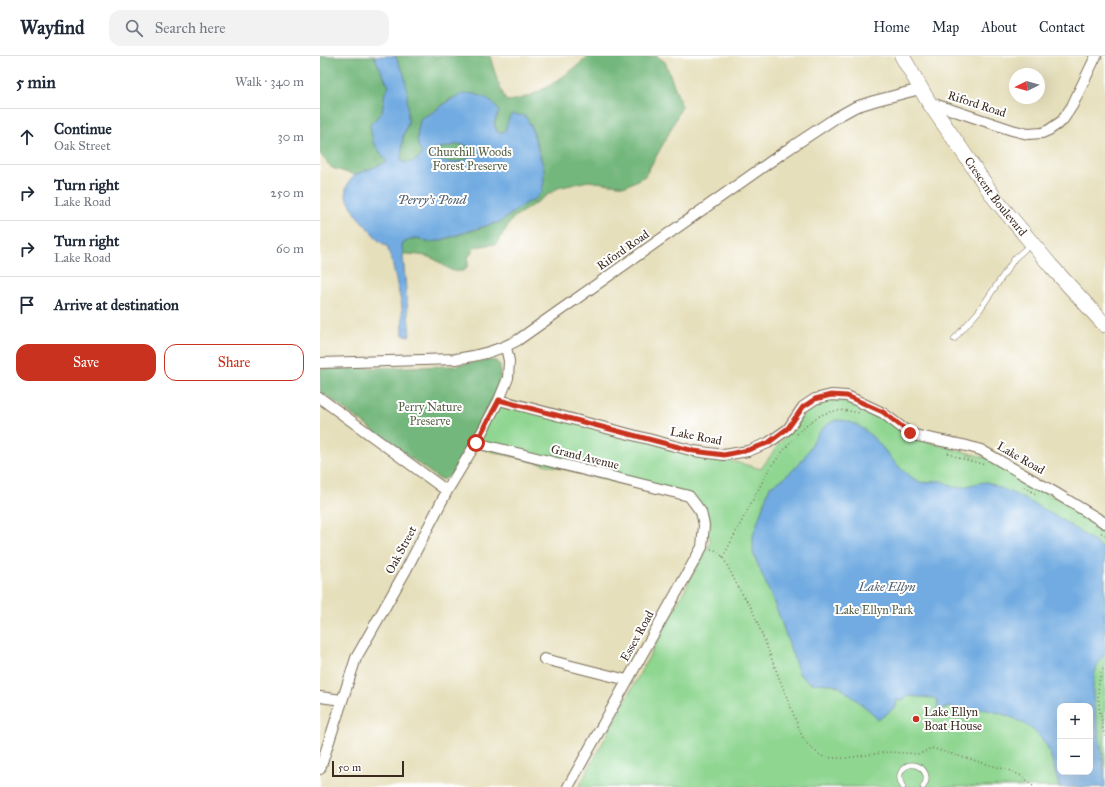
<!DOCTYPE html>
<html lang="en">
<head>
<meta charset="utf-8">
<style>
  :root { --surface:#fff; --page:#f2f2f3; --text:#1f2937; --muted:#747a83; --line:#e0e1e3; --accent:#c8321e }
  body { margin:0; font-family:"IM FELL Great Primer",serif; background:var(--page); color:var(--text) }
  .controls { position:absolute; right:12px; bottom:12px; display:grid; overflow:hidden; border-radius:8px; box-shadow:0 4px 16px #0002 }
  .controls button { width:36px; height:36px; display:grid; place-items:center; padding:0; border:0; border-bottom:1px solid var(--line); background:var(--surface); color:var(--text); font:20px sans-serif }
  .compass { position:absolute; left:689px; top:12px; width:36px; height:36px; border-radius:50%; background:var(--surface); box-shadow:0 4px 16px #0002; rotate:265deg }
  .scale { position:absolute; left:12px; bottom:10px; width:72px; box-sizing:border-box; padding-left:4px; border:2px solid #3b2a1e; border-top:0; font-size:11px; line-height:14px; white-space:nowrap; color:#3b2a1e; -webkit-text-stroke:3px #fff; paint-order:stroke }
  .stop { position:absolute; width:12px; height:12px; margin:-9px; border:3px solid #c8321e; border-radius:50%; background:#fff }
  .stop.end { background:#c8321e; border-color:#fff; box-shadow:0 1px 4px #0008 }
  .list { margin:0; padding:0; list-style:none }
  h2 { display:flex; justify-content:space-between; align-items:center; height:52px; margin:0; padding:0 16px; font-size:17px }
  h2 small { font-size:13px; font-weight:400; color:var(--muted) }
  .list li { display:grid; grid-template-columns:26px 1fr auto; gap:12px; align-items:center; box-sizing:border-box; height:56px; padding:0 16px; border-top:1px solid var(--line) }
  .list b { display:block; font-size:15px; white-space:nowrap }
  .list p { margin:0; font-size:13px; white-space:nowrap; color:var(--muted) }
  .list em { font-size:13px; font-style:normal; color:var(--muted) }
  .actions { display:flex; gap:8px; padding:12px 16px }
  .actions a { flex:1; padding:9px 0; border:1px solid var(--accent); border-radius:12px; text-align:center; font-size:14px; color:var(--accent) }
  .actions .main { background:var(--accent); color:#fff }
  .icon { flex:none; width:22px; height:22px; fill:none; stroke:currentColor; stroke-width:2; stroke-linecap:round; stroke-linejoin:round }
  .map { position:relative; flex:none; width:785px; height:731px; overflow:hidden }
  header { display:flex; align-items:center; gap:24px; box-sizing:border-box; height:56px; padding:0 20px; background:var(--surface); border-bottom:1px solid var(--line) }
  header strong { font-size:19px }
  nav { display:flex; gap:22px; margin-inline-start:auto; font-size:14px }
  .search { width:280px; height:36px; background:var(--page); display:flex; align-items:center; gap:10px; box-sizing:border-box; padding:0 14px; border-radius:12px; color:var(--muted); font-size:15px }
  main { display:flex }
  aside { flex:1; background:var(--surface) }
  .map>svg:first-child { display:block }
  .green { fill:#8fd691; stroke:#658058; fill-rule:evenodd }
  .forest { fill:#73b77b; stroke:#57704c }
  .water { fill:#71abe1; stroke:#566a80; fill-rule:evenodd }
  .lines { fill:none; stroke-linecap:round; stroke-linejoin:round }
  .lane-casing { stroke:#776955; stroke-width:6 }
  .street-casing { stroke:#776955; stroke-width:12 }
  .secondary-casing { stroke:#776955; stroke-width:16 }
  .path { stroke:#776955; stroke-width:1.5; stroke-dasharray:1 3; stroke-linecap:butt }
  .lane { stroke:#fff; stroke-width:5 }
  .street { stroke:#fff; stroke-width:10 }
  .secondary { stroke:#fff; stroke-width:15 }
  .route { stroke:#c8321e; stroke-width:5 }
  .poi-dot { fill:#c8321e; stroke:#fff; stroke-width:1.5 }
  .labels { text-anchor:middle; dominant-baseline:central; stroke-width:4; stroke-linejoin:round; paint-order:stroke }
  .street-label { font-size:12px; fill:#3b2a1e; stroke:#fff }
  .park-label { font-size:12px; fill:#545e40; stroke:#fff }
  .poi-label { font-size:12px; fill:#3b2a1e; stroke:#fff; text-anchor:start }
  .water-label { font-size:13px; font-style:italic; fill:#515e6c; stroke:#fff }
</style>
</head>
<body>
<header>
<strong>Wayfind</strong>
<div class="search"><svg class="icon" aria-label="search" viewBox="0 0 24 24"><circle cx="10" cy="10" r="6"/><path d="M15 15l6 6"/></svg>Search here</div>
<nav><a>Home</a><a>Map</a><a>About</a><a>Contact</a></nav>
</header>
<main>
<aside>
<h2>5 min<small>Walk · 340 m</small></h2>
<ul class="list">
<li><svg class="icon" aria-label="ahead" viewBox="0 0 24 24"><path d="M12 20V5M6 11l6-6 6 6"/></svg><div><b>Continue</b><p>Oak Street</p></div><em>30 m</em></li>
<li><svg class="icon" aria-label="right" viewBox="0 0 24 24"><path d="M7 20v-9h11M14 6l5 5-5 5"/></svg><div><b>Turn right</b><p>Lake Road</p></div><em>250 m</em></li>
<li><svg class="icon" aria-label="right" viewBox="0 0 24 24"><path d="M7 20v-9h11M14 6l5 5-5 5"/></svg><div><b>Turn right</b><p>Lake Road</p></div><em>60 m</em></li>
<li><svg class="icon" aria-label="arrive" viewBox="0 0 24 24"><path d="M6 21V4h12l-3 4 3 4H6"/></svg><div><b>Arrive at destination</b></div></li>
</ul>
<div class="actions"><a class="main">Save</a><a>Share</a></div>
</aside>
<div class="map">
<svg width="785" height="731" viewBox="0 0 785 731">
  <rect width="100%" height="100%" fill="#fff"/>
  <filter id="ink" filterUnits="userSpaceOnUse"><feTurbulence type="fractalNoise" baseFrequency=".025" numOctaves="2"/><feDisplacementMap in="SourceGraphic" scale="8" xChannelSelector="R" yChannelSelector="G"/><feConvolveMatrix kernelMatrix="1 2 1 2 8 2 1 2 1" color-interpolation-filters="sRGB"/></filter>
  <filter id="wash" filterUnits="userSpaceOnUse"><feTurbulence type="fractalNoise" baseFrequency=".012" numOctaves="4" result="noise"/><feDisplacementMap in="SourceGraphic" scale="16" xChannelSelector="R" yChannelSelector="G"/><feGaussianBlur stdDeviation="0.9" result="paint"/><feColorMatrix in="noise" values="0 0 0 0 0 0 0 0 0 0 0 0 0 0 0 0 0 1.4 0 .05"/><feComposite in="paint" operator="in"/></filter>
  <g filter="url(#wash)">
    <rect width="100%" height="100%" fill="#e6dfbb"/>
    <!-- green -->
    <path class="green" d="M173 341 441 413 460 386 475 370 485 357 496 348 508 345 520 344 539 350 593 380 615 388 670 403 766 460 785 472V731H259L391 485 378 460 365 443 147 389ZM740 650H770V716H740Z"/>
    <!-- forest -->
    <path class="forest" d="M0 0H54L69 31 65 36 62 56 53 86 67 106 35 119 12 112 0 98Z
      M75 0H170L177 24 186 45C215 44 248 18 269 0H337L345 6 362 50 346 83 325 120 306 130 268 125 238 132 193 162 176 188 155 191 148 202V209L145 214C130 219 126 209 114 203 105 199 93 198 83 198L82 188 91 183 98 182 107 186 118 185 159 172 180 166 206 147 215 143 224 113 211 69H187L185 76 181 77 177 75 174 68 179 55 130 43C121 51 113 58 101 62 98 72 94 88 102 97 99 105 89 109 81 105L83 80 88 67 84 18Z
      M139 88 152 91C153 110 126 108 115 103L114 97 116 93Z
      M168 304 176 305 180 309V328L130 420 125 423H119L0 335V313L133 310Z"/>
    <!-- water -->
    <path class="water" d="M54 0H75L84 18 87 33 88 67 83 80 81 105C89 109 99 105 102 97 94 89 98 71 101 62 124 54 137 28 163 41 170 44 175 48 179 55L174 67 177 76 181 77 185 75 189 62 192 58 205 60 211 70 224 113V125L222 136 215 143 206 147 180 166 159 172 118 185 107 186 98 182 91 183 82 188 90 280 83 279 82 250 72 206 67 190 59 185 38 161 26 141V132L29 126 35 119 67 106 53 86 50 69 62 56 65 36 69 31ZM139 88 152 91C153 110 126 108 115 103L114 97 116 93Z
      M516 364C554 363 568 411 598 425 605 429 612 424 620 425 625 425 629 430 633 431 644 433 656 426 667 426 709 443 749 466 785 494V598C765 621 775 652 779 679 782 696 785 713 785 731H739C736 719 733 707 729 695 719 670 685 656 661 653 655 652 639 656 637 655 634 654 633 652 629 651L617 654 618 646 613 642 588 640 581 645 577 644 576 651 558 664 550 655 520 631 512 628 491 627 480 619 477 612 459 559 433 497V479L450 430C461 426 478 411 485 400 496 384 496 372 516 364ZM740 650H770V716H740Z"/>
  </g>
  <g filter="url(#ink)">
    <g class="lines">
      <defs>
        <path id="lane" d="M634 283 659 255 695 202 711 188
          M583 731C580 726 578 721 581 716 590 699 615 715 603 731"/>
        <path id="street" d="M608 46 692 74 708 78 722 77 729 74 742 65 752 50 776 0
          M0 307 136 303C158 300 178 295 198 284L464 96 517 61 535 51 554 45 600 33
          M0 342 127 435
          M179 344 374 395 404 399 428 395 448 387 468 373 483 351 495 343 511 339 527 340 563 357 589 377 598 380 647 390 661 394 734 436 785 467
          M156 387 369 440 381 456 384 469 382 491 248 731
          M224 603 307 624
          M0 641 22 644
          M0 713 36 602 86 514 127 435 156 387 179 344 188 322 189 305 186 291"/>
        <g id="secondary">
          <path id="s1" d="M582 0 608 45 676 144 731 210 785 269"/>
        </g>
      </defs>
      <!-- lane casing -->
      <use href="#lane" class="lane-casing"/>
      <!-- street casing -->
      <use href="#street" class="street-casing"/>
      <!-- secondary casing -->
      <use href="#secondary" class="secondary-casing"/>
      <!-- path -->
      <path class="path" d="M477 378C498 358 511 350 539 357
        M628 397 639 402 666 409
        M704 431 716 438
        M781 477 785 479
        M391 493 397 495 403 501 418 531 432 553 482 680 488 689 501 700 512 702H525L568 696 600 698 611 692 691 715 702 720 714 731
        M403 501 449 413 472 384
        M785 609C772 631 781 659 785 682"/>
      <!-- lane -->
      <use href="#lane" class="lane"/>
      <!-- street -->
      <use href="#street" class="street"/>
      <!-- secondary -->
      <use href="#secondary" class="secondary"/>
    </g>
  </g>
  <g class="lines" filter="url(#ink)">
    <!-- route -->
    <path class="route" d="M156 387 179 344 374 395 404 399 428 394 448 387 468 372 483 351 495 343 511 339 527 340 563 356 590 377"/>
  </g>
  <!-- markers -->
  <circle class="poi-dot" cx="596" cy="663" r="4"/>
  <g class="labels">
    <!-- street labels -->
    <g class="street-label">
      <text transform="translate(657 48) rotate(18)">Riford Road</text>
      <text stroke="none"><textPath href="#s1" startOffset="169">Crescent Boulevard</textPath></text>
      <text transform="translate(303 194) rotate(-35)">Riford Road</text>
      <text transform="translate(376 380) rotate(11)">Lake Road</text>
      <text transform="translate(265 401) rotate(14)">Grand Avenue</text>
      <text transform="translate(701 402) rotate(30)">Lake Road</text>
      <text transform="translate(81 494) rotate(-62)">Oak Street</text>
      <text transform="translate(317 580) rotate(-61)">Essex Road</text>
    </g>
    <!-- park labels -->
    <g class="park-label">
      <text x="150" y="96">Churchill Woods<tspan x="150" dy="14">Forest Preserve</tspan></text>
      <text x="110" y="351">Perry Nature<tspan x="110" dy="14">Preserve</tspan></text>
      <text x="554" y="554">Lake Ellyn Park</text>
    </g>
    <!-- poi labels -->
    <g class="poi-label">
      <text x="604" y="656">Lake Ellyn<tspan x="604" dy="14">Boat House</tspan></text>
    </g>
    <!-- water labels -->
    <g class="water-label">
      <text x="112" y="144">Perry's Pond</text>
      <text x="567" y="531">Lake Ellyn</text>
    </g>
  </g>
</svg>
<div class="controls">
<button>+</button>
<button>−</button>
</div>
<svg class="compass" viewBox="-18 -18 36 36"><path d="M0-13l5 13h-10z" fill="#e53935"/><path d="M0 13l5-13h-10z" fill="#747a83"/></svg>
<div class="scale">50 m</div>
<div class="stop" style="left:156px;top:387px"></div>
<div class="stop end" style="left:590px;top:377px"></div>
</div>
</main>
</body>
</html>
